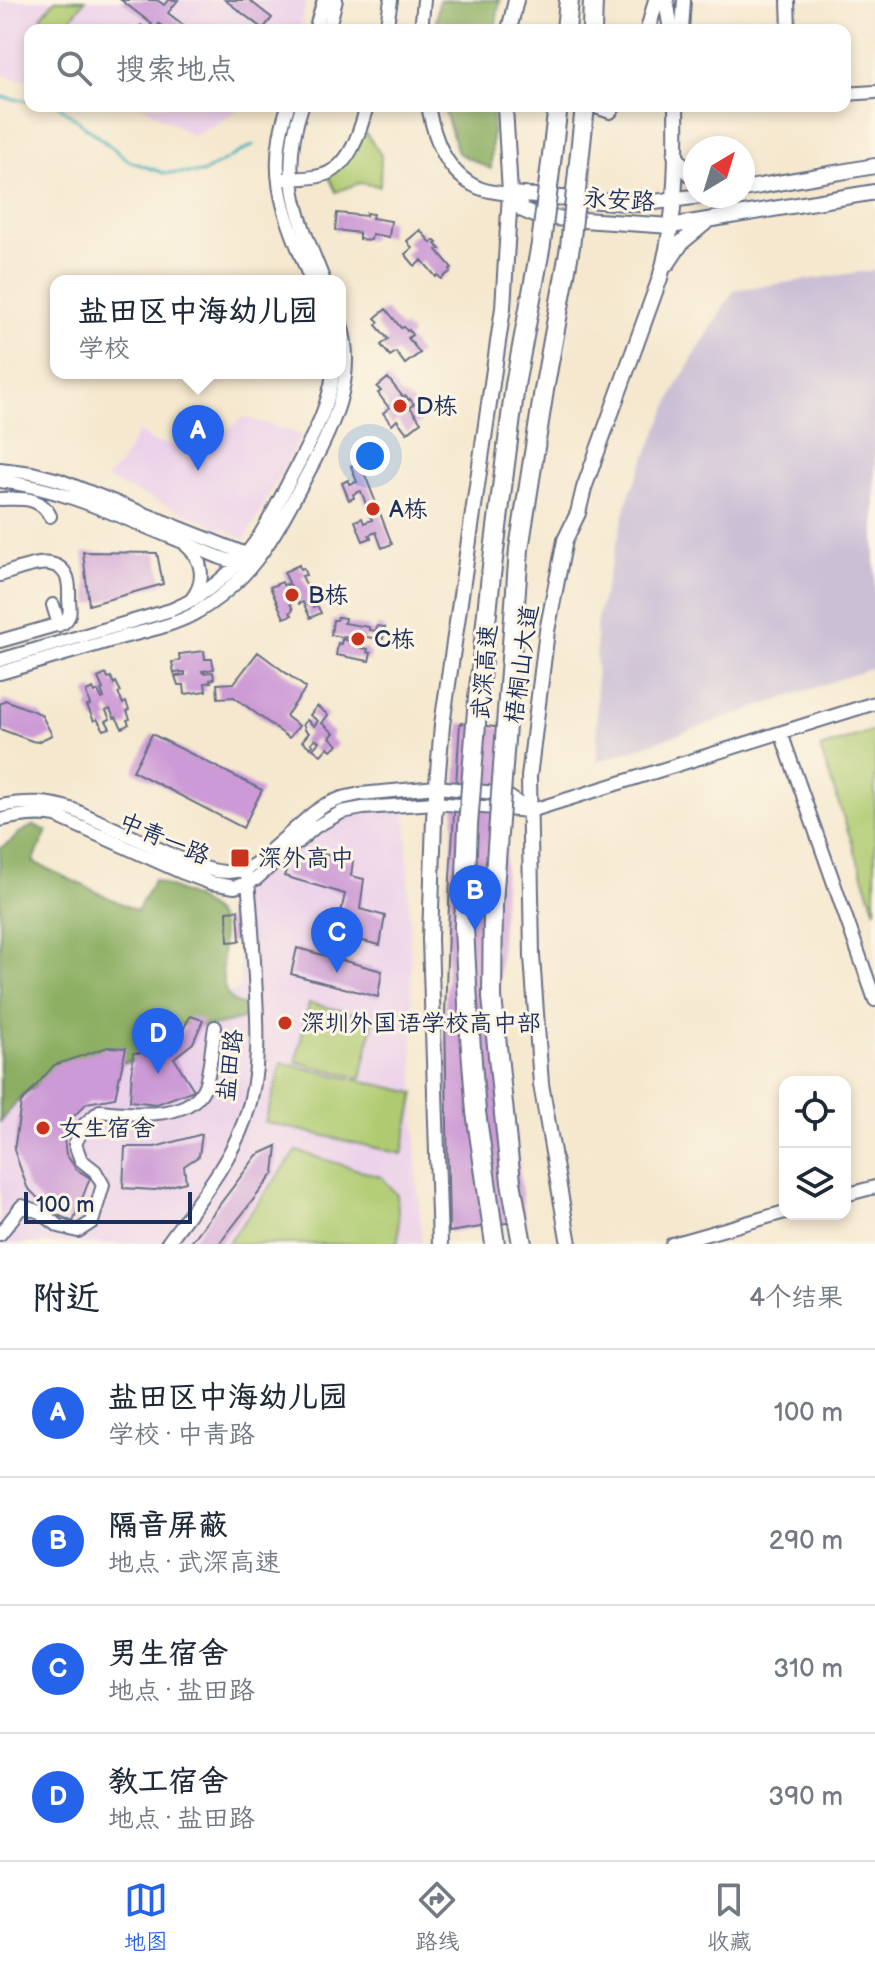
<!DOCTYPE html>
<html lang="zh">
<head>
<meta charset="utf-8">
<style>
  :root { --surface:#fff; --page:#f2f2f3; --text:#1f2937; --muted:#747a83; --line:#e0e1e3; --accent:#2563eb }
  body { margin:0; font-family:"Balsamiq Sans","LXGW WenKai TC",sans-serif; background:var(--page); color:var(--text) }
  .controls { position:absolute; right:24px; bottom:24px; display:grid; overflow:hidden; border-radius:16px; box-shadow:0 4px 12px #0003 }
  .controls button { width:72px; height:72px; display:grid; place-items:center; padding:0; border:0; border-bottom:2px solid var(--line); background:var(--surface); color:var(--text); font:40px sans-serif }
  .compass { position:absolute; left:683px; top:136px; width:72px; height:72px; border-radius:50%; background:var(--surface); box-shadow:0 4px 12px #0003; rotate:38deg }
  .scale { position:absolute; left:24px; bottom:20px; width:168px; box-sizing:border-box; padding-left:8px; border:4px solid #1b2f5e; border-top:0; font-size:22px; line-height:28px; white-space:nowrap; color:#1b2f5e; -webkit-text-stroke:6px #fcf5e5; paint-order:stroke }
  .you { position:absolute; left:370px; top:456px; width:28px; height:28px; margin:-20px; border:6px solid #fff; border-radius:50%; background:#1a73e8; box-shadow:0 0 0 12px #1a73e833 }
  .badge { display:grid; place-items:center; width:52px; height:52px; border-radius:50%; background:var(--accent); color:#fff; font-size:26px; font-weight:700 }
  .pin { position:absolute; translate:-50% -66px; filter:drop-shadow(0 2px 4px #0008) }
  .pin::after { content:''; position:absolute; top:42px; width:28px; height:24px; background:inherit; clip-path:polygon(0 0,100% 0,50% 100%) }
  .popup { position:absolute; left:50px; top:275px; width:296px; height:104px; box-sizing:border-box; display:grid; place-content:center; border-radius:16px; background:var(--surface); filter:drop-shadow(0 2px 6px #0005); font-size:26px; white-space:nowrap; color:var(--muted) }
  .popup b { font-size:30px; color:var(--text) }
  .popup::after { content:''; position:absolute; left:50%; top:100%; margin-left:-16px; border:16px solid transparent; border-top-color:var(--surface) }
  .list { margin:0; padding:0; list-style:none }
  h2 { display:flex; justify-content:space-between; align-items:center; height:104px; margin:0; padding:0 32px; font-size:34px }
  h2 small { font-size:26px; font-weight:400; color:var(--muted) }
  .list li { display:grid; grid-template-columns:52px 1fr auto; gap:24px; align-items:center; box-sizing:border-box; height:128px; padding:0 32px; border-top:2px solid var(--line) }
  .list b { display:block; font-size:30px; white-space:nowrap }
  .list p { margin:0; font-size:26px; white-space:nowrap; color:var(--muted) }
  .list em { font-size:26px; font-style:normal; color:var(--muted) }
  .icon { flex:none; width:44px; height:44px; fill:none; stroke:currentColor; stroke-width:2; stroke-linecap:round; stroke-linejoin:round }
  .map { position:relative; flex:none; width:875px; height:1244px; overflow:hidden }
  .search { position:absolute; background:var(--surface); box-shadow:0 4px 12px #0003; left:24px; right:24px; top:24px; height:88px; display:flex; align-items:center; gap:20px; box-sizing:border-box; padding:0 28px; border-radius:16px; color:var(--muted); font-size:30px }
  .sheet { height:616px; background:var(--surface) }
  nav { display:flex; justify-content:space-around; align-items:center; box-sizing:border-box; height:112px; border-top:2px solid var(--line); background:var(--surface); font-size:22px; color:var(--muted) }
  nav a { display:grid; justify-items:center; gap:4px }
  nav .on { color:var(--accent) }
  .map>svg:first-child { display:block }
  .built { fill:#ecd1ea }
  .industrial { fill:#cbbfd5 }
  .green { fill:#afca70; stroke:#657c67; stroke-width:2 }
  .forest { fill:#8bae62; stroke:#536e60; stroke-width:2 }
  .lines { fill:none; stroke-linecap:round; stroke-linejoin:round }
  .stream { stroke:#42b1bb; stroke-width:3 }
  .building { fill:#cc9ad6 }
  .minor-casing { stroke:#677086; stroke-width:16 }
  .major-casing { stroke:#677086; stroke-width:18 }
  .highway-casing { stroke:#677086; stroke-width:22 }
  .minor { stroke:#fff; stroke-width:12 }
  .major { stroke:#fff; stroke-width:14 }
  .highway { stroke:#fff; stroke-width:18 }
  .highway-bridge-casing { stroke:#677086; stroke-width:22; stroke-linecap:butt }
  .highway-bridge { stroke:#fff; stroke-width:18 }
  .poi-dot { fill:#c8321e; stroke:#fcf5e5; stroke-width:3 }
  .labels { text-anchor:middle; dominant-baseline:central; stroke-width:6; stroke-linejoin:round; paint-order:stroke }
  .street-label { font-size:24px; fill:#1b2f5e; stroke:#fcf5e5 }
  .poi-label { font-size:24px; fill:#1b2f5e; stroke:#fcf5e5; text-anchor:start }
</style>
</head>
<body>
<div class="map">
<svg width="875" height="1244" viewBox="0 0 875 1244">
  <rect width="100%" height="100%" fill="#fcf5e5"/>
  <filter id="ink" filterUnits="userSpaceOnUse"><feTurbulence type="fractalNoise" baseFrequency=".0125" numOctaves="2"/><feDisplacementMap in="SourceGraphic" scale="16" xChannelSelector="R" yChannelSelector="G"/><feConvolveMatrix kernelMatrix="1 2 1 2 8 2 1 2 1" color-interpolation-filters="sRGB"/></filter>
  <filter id="wash" filterUnits="userSpaceOnUse"><feTurbulence type="fractalNoise" baseFrequency=".006" numOctaves="4" result="noise"/><feDisplacementMap in="SourceGraphic" scale="32" xChannelSelector="R" yChannelSelector="G"/><feGaussianBlur stdDeviation="1.8" result="paint"/><feColorMatrix in="noise" values="0 0 0 0 0 0 0 0 0 0 0 0 0 0 0 0 0 1.4 0 .05"/><feComposite in="paint" operator="in"/></filter>
  <g filter="url(#wash)">
    <rect width="100%" height="100%" fill="#f5e8cf"/>
    <!-- built -->
    <path class="built" d="M0 0H307L299 30H30V80L8 77 0 71Z
      M142 106H238L230 116 194 136Z
      M244 417 302 435 245 539 106 479 121 463 138 431 153 442 176 446 220 435Z
      M406 805 417 1180 422 1244H0V1109L14 1087 240 988 238 917 235 893 266 873 351 806Z"/>
    <!-- industrial -->
    <path class="industrial" d="M875 270V667L597 762 596 623 629 495 678 383 734 290Z"/>
    <!-- green -->
    <path class="green" d="M55 0H85L62 30H58L41 17Z
      M366 133 381 155 380 186 359 183 336 192 328 175Z
      M875 730V911L820 748Z
      M309 1003 374 1018 361 1078 296 1062Z
      M282 1063 415 1093 402 1154 265 1122Z
      M297 1151 382 1177 397 1195 399 1232 397 1244H227Z"/>
    <!-- forest -->
    <path class="forest" d="M439 0H500L495 30H435Z
      M443 106H493L491 169 458 153Z
      M34 825 47 831 33 862 137 911 154 880C173 889 207 900 218 918 231 941 207 1001 246 1006L247 1013 243 1019C232 1021 216 1027 205 1026 191 1024 181 1022 167 1029 143 1041 153 1063 117 1063L41 1083 22 1095 0 1122V848L11 842 19 833Z"/>
    <g class="lines">
      <!-- stream -->
      <path class="stream" d="M0 97 30 101
        M59 106 129 161 164 173H202L253 145"/>
    </g>
    <g id="blocks">
      <!-- building -->
      <path class="building" d="M121 0H157L164 5 168 0H178L168 13 190 30H167L159 24 155 30H137L141 25 147 29 152 24Z
        M225 0H249L272 18 263 29Z
        M337 213 366 216V213L373 214 372 218 391 221 389 237 372 234 371 240 359 239V233L335 230Z
        M420 230 431 243 434 240 437 243 435 244 440 249 437 250 452 268 450 269 451 271 441 279 438 275 436 277 422 260 415 266 405 254 412 248 407 241Z
        M386 309 401 328 404 327 407 331 409 330 412 335 408 338 420 353 405 364 396 352 390 356 381 345 388 339 376 325 379 322 375 318Z
        M388 378 403 397 406 396 409 400 410 399 414 404 410 407 421 422 407 433 397 420 392 425 383 413 389 408 378 393 381 391 377 387Z
        M360 462 392 544 382 548 376 532 369 535 371 538 363 541 355 521 362 518 364 523 372 520 361 491 353 494 354 498 349 500 342 483 348 480 349 484 357 482 351 466Z
        M83 552 157 553 163 584 89 605Z
        M299 565 300 569 303 568 306 575 302 576 313 600 310 601 313 607 317 605 321 613 310 618 303 602 299 604 297 600 290 603 293 610 290 612 292 615 284 618 270 587 282 582 283 585 287 584 290 590 292 589 284 572Z
        M338 617 345 618 344 623 369 627V630L376 631 377 626 385 627 383 639 366 637 365 641 361 640 360 648 368 649 367 652 371 653 369 661 336 655 338 643 341 644 342 639 349 641V638L331 635 333 620H337Z
        M204 651 205 659H212L214 669 202 671 203 673 213 672 214 679 210 680 211 682 205 683 206 691 185 694 184 685H178L175 676 185 675V672L174 673 172 662 180 661 179 654Z
        M258 652 306 688 286 716 299 726 289 738 234 697 218 698 217 684 234 683Z
        M106 674 108 678 111 677 114 684 116 682 121 692 118 693 123 704 126 702 129 710 127 711 130 719 127 720 129 724 122 728 116 717 114 718 110 709 106 711 110 719 106 721 110 728 104 730 97 719 94 721 87 706 90 705 86 692 93 689 95 693 98 691 102 699 104 698 101 690 103 689 98 678Z
        M5 700 41 714 52 735 37 742 32 741 0 729V704Z
        M317 706 328 715 322 723 334 733 330 737 338 745 331 750 328 747 321 755 313 749 319 742 315 739 311 743 313 745 311 748 302 741 309 733 304 729 305 727 303 725 307 720 314 726 318 721 310 715Z
        M460 723 512 729 499 985 525 1220 449 1232 445 1015 450 877Z
        M152 734 262 790 243 828 133 771Z
        M315 852 353 861 351 876 364 879 360 909 385 916 380 945 336 935 345 894 284 876 291 857 310 863Z
        M238 910 240 941 228 942 227 911Z
        M297 948 382 971 378 997 291 974Z
        M190 1016 203 1020 193 1043 174 1058 194 1090 157 1104 130 1101 133 1053H157L178 1040Z
        M108 1047 126 1048 115 1098 87 1103 71 1119 64 1138 66 1154 76 1169 90 1178 73 1222 51 1212 27 1187 14 1150 21 1103 54 1065Z
        M202 1134 199 1156 184 1166 186 1182 155 1190 123 1188 125 1147H155Z
        M277 1146 274 1173 219 1244H190L257 1155Z"/>
    </g>
  </g>
  <g filter="url(#ink)">
    <use href="#blocks" fill-opacity="0" stroke="#677086" stroke-width="2"/>
    <g class="lines">
      <defs>
        <path id="minor" d="M788 0 789 30
          M315 30 324 0
          M328 30 336 0
          M386 30 391 0
          M421 30 424 0
          M682 30 684 0
          M845 94 875 92
          M288 106C264 177 286 216 311 281
          M302 106C278 176 298 216 324 281
          M428 106C434 138 446 174 479 188 489 192 499 193 510 194
          M284 179C297 178 311 179 323 175 351 167 360 130 367 106
          M0 469 32 473 59 480 246 554 249 558
          M0 481C63 488 120 517 178 540 197 547 224 562 243 563
          M0 499C19 499 40 495 50 516
          M186 545C203 559 206 581 192 599
          M0 575C18 570 53 552 66 575 70 582 69 593 69 600 70 610 71 617 63 623L0 641
          M53 605 59 625
          M0 660 171 610C204 597 236 570 256 541 271 519 282 494 295 470 311 439 329 408 333 373
          M0 673C41 661 82 649 123 637 146 631 171 626 192 615 251 582 273 538 303 482 330 432 359 379 340 321
          M781 733 875 1000
          M0 806C26 801 48 801 74 810L192 864C215 872 234 877 255 864L312 814 325 805 342 798 360 794 437 787 505 794 527 809
          M0 820C20 815 36 813 56 816L181 872 211 883 235 887 256 879 315 827 342 812 363 808 435 803 530 811 875 703
          M845 1195 875 1187
          M0 1234 22 1206 40 1212 59 1226 78 1231 92 1222 103 1185 95 1171 81 1160 75 1144 85 1124 100 1111C132 1114 194 1122 206 1083 211 1065 212 1045 215 1027
          M167 1244C195 1205 229 1165 245 1119 263 1069 257 1013 254 961 252 933 251 904 247 875
          M672 1244 785 1212"/>
        <path id="major" d="M666 0 671 30
          M509 30 516 0
          M648 30 656 0
          M596 106 610 111 614 106
          M675 155 683 166 695 179
          M743 189 875 166
          M510 194 523 210 539 217 671 226 875 192
          M510 194 639 204 701 196
          M668 263 682 242 705 223
          M440 1244 430 939 434 819 442 725 503 308 510 194 505 106
          M569 1244 541 1084 532 956 529 777 547 631 565 540 578 513 584 488 660 278C676 223 677 163 676 106"/>
        <path id="highway" d="M566 30 569 0
          M592 30 593 0"/>
      </defs>
      <!-- minor casing -->
      <use href="#minor" class="minor-casing"/>
      <!-- major casing -->
      <use href="#major" class="major-casing"/>
      <!-- highway casing -->
      <use href="#highway" class="highway-casing"/>
      <!-- minor -->
      <use href="#minor" class="minor"/>
      <!-- major -->
      <use href="#major" class="major"/>
      <!-- highway -->
      <use href="#highway" class="highway"/>
      <defs>
        <path id="highway-bridge" d="M495 1244 476 1112 469 1023 464 927 468 825 478 698 491 575 515 385 541 244 558 106
          M522 1244 511 1182 492 997 493 902 519 549 544 390 570 247 585 106"/>
      </defs>
      <!-- highway-bridge casing -->
      <use href="#highway-bridge" class="highway-bridge-casing"/>
      <!-- highway-bridge -->
      <use href="#highway-bridge" class="highway-bridge"/>
    </g>
  </g>
  <!-- markers -->
  <g class="poi-dot">
    <circle cx="400" cy="406" r="8"/>
    <circle cx="373" cy="509" r="8"/>
    <circle cx="292" cy="595" r="8"/>
    <circle cx="358" cy="639" r="8"/>
    <rect x="230" y="848" width="20" height="20" rx="4"/>
    <circle cx="285" cy="1023" r="8"/>
    <circle cx="43" cy="1128" r="8"/>
  </g>
  <g class="labels">
    <!-- street labels -->
    <g class="street-label">
      <text transform="translate(619 200) rotate(4)">永安路</text>
      <text transform="translate(522 664) rotate(-82)">梧桐山大道</text>
      <text transform="translate(485 672) rotate(-85)">武深高速</text>
      <text transform="translate(164 839) rotate(23)">中青一路</text>
      <text transform="translate(230 1065) rotate(-83)">盐田路</text>
    </g>
    <!-- poi labels -->
    <g class="poi-label">
      <text x="416" y="406">D栋</text>
      <text x="389" y="509">A栋</text>
      <text x="308" y="595">B栋</text>
      <text x="374" y="639">C栋</text>
      <text x="258" y="858">深外高中</text>
      <text x="301" y="1023">深圳外国语学校高中部</text>
      <text x="59" y="1128">女生宿舍</text>
    </g>
  </g>
</svg>
<div class="controls">
<button><svg class="icon" aria-label="locate" viewBox="0 0 24 24"><circle cx="12" cy="12" r="6"/><path d="M12 2v4M12 18v4M2 12h4M18 12h4"/></svg></button>
<button><svg class="icon" aria-label="layers" viewBox="0 0 24 24"><path d="M12 4l9 5-9 5-9-5zM3 14l9 5 9-5"/></svg></button>
</div>
<svg class="compass" viewBox="-18 -18 36 36"><path d="M0-13l5 13h-10z" fill="#e53935"/><path d="M0 13l5-13h-10z" fill="#747a83"/></svg>
<div class="scale">100 m</div>
<div class="you"></div>
<div class="pin badge" style="left:198px;top:471px">A</div>
<div class="popup"><b>盐田区中海幼儿园</b>学校</div>
<div class="pin badge" style="left:475px;top:931px">B</div>
<div class="pin badge" style="left:337px;top:973px">C</div>
<div class="pin badge" style="left:158px;top:1074px">D</div>
<div class="search"><svg class="icon" aria-label="search" viewBox="0 0 24 24"><circle cx="10" cy="10" r="6"/><path d="M15 15l6 6"/></svg>搜索地点</div>
</div>
<section class="sheet">
<h2>附近<small>4个结果</small></h2>
<ul class="list">
<li><span class="badge">A</span><div><b>盐田区中海幼儿园</b><p>学校 · 中青路</p></div><em>100 m</em></li>
<li><span class="badge">B</span><div><b>隔音屏蔽</b><p>地点 · 武深高速</p></div><em>290 m</em></li>
<li><span class="badge">C</span><div><b>男生宿舍</b><p>地点 · 盐田路</p></div><em>310 m</em></li>
<li><span class="badge">D</span><div><b>教工宿舍</b><p>地点 · 盐田路</p></div><em>390 m</em></li>
</ul>
</section>
<nav>
<a class="on"><svg class="icon" aria-label="map" viewBox="0 0 24 24"><path d="M3 6l6-2 6 2 6-2v14l-6 2-6-2-6 2zM9 4v14M15 6v14"/></svg>地图</a>
<a><svg class="icon" aria-label="directions" viewBox="0 0 24 24"><path d="M12 3l9 9-9 9-9-9zM9 14v-3h6M13 9l2 2-2 2"/></svg>路线</a>
<a><svg class="icon" aria-label="saved" viewBox="0 0 24 24"><path d="M7 4h10v16l-5-4-5 4z"/></svg>收藏</a>
</nav>
</body>
</html>
